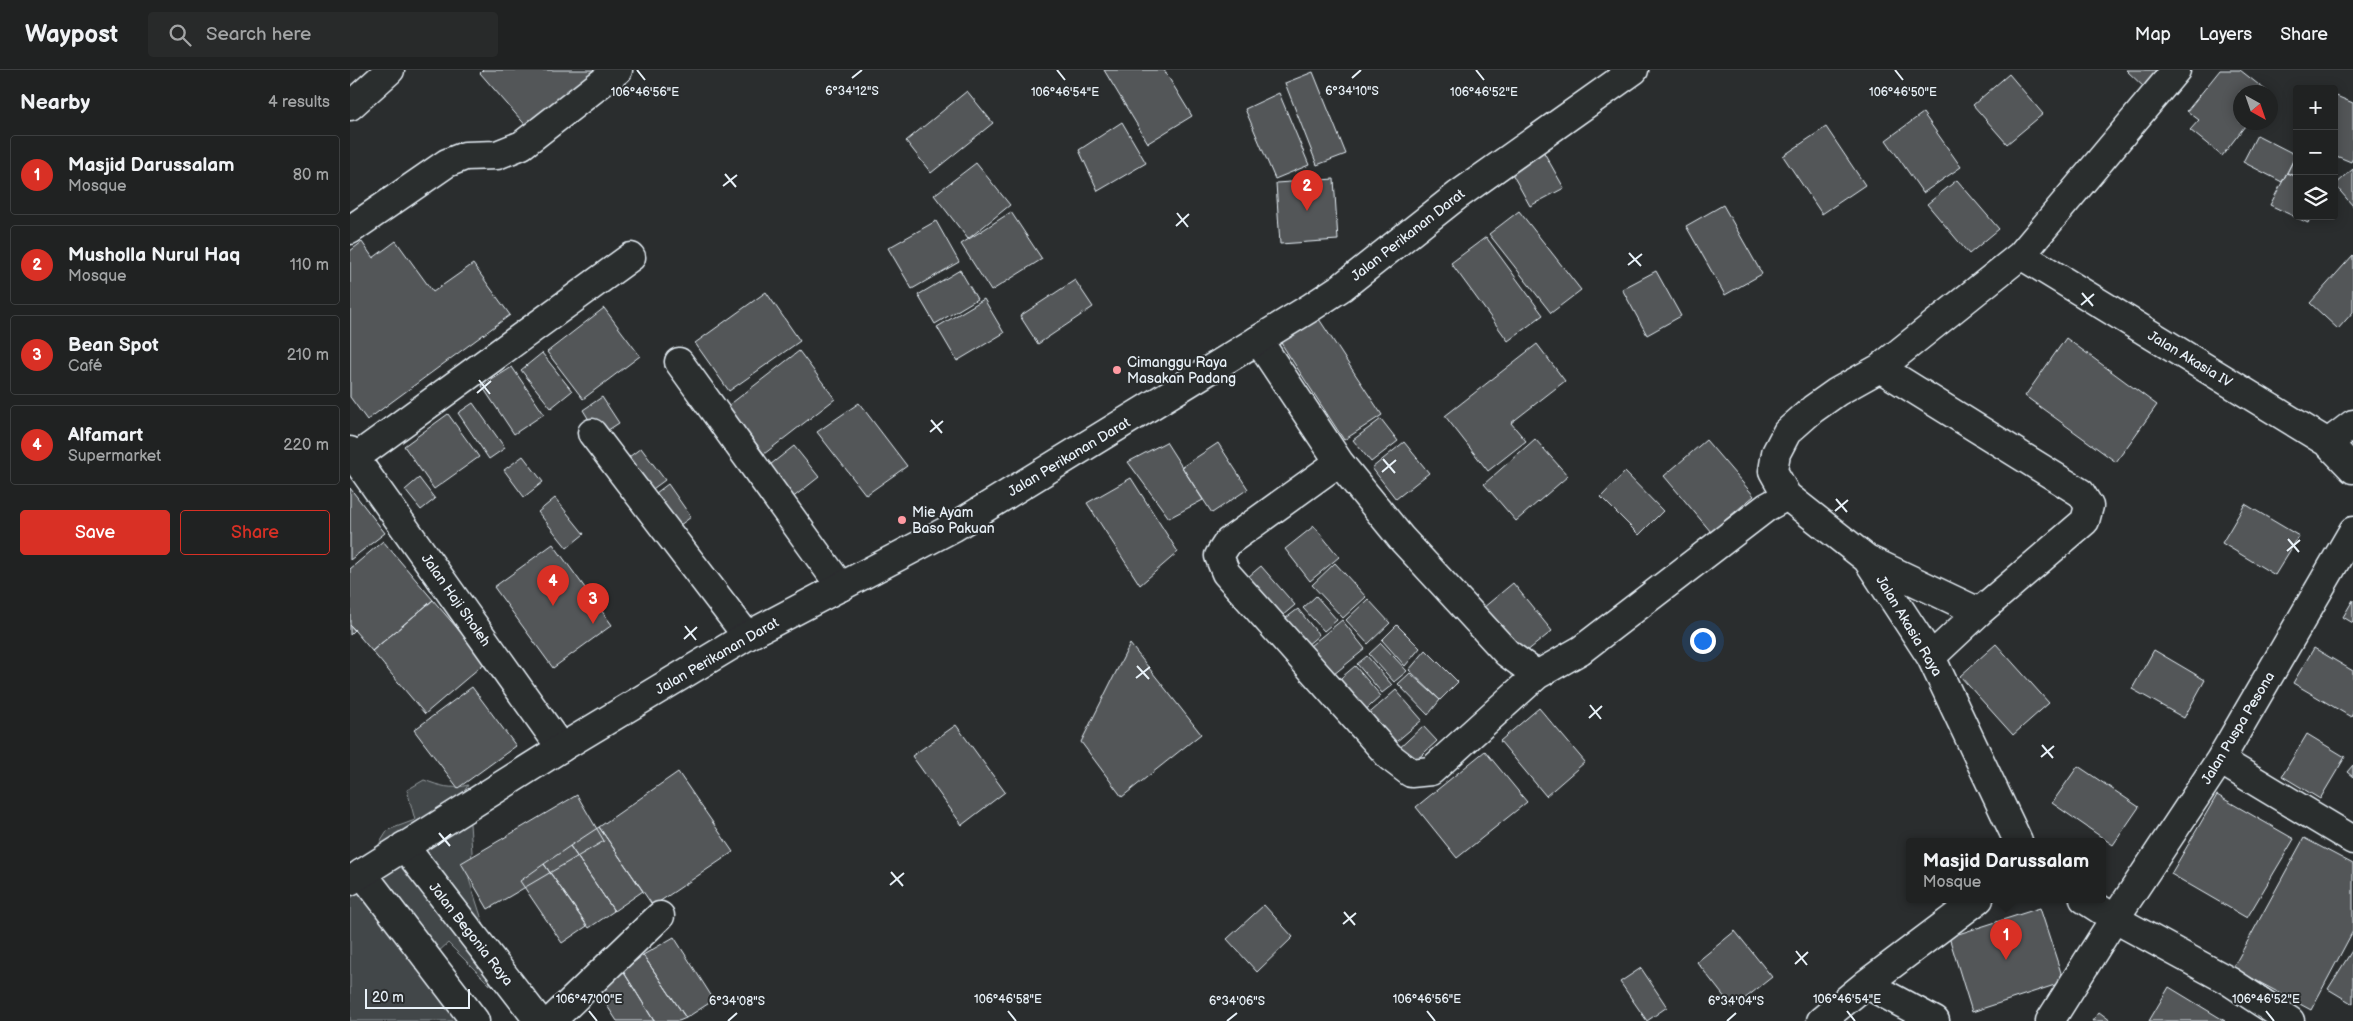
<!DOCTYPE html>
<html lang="en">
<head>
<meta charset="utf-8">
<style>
  :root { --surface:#202222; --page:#282a2a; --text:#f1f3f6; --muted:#a2a4a5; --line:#3d3f40; --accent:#d93025 }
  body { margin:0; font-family:"Balsamiq Sans",sans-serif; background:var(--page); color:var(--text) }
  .controls { position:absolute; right:15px; top:15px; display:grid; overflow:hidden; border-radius:5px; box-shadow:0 2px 12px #0003 }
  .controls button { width:45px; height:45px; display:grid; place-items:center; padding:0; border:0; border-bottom:1px solid var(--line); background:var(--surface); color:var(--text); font:25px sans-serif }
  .compass { position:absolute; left:1883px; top:15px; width:45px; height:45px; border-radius:50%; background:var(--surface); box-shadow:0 2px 12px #0003; rotate:140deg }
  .scale { position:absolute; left:15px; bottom:12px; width:105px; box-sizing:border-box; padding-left:5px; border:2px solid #e8f1f8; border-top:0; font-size:14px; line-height:18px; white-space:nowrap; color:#e8f1f8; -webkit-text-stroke:4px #2a2d2e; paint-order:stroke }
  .you { position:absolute; left:1352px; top:570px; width:18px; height:18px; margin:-12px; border:4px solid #fff; border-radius:50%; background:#1a73e8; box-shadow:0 0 0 8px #1a73e833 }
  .badge { display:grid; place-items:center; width:32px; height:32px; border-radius:50%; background:var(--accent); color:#fff; font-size:16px; font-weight:700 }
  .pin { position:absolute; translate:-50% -41px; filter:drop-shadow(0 1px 2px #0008) }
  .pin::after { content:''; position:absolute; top:26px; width:18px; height:15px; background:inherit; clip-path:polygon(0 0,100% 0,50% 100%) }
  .popup { position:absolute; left:1556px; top:768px; width:200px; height:65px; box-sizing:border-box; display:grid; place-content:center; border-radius:5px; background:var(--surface); filter:drop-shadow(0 1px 4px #0005); font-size:16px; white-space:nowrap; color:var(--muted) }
  .popup b { font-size:19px; color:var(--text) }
  .popup::after { content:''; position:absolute; left:50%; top:100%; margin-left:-10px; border:10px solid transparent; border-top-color:var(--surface) }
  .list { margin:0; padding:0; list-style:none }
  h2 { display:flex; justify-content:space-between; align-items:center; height:65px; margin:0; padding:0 20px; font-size:21px }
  h2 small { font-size:16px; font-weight:400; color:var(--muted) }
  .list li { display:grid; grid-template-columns:32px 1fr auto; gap:15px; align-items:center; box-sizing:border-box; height:80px; margin:0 10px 10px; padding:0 10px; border:1px solid var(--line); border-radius:5px }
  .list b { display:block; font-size:19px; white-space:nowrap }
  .list p { margin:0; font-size:16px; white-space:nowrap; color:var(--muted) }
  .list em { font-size:16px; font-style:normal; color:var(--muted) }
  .actions { display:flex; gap:10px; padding:15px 20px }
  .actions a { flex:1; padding:11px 0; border:1px solid var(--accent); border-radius:5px; text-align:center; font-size:18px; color:var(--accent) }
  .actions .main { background:var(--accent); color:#fff }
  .icon { flex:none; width:28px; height:28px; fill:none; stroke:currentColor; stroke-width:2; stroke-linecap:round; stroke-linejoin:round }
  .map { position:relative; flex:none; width:2003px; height:951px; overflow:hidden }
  header { display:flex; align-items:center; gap:30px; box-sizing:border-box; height:70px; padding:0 25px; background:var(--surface); border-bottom:1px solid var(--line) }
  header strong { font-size:24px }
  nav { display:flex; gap:28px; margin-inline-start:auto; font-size:18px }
  .search { width:350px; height:45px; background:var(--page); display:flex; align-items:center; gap:12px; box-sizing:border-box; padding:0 18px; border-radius:5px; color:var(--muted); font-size:19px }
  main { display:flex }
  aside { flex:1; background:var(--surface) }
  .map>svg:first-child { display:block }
  .green { fill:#424648; stroke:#959ca0 }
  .building { fill:#535759; stroke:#e8f1f8 }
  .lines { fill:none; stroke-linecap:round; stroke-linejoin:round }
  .minor-casing { stroke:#e8f1f8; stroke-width:31 }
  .tertiary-casing { stroke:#e8f1f8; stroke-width:31 }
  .minor { stroke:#2a2d2e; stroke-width:28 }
  .tertiary { stroke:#2a2d2e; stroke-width:28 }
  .ticks { fill:none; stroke:#e8f1f8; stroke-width:2 }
  .poi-dot { fill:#ff9aa2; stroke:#2a2d2e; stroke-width:2 }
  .labels { text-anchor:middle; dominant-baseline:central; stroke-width:4; stroke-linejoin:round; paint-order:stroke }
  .street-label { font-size:14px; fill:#e8f1f8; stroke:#2a2d2e }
  .poi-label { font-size:14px; fill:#e8f1f8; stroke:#2a2d2e; text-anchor:start }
  .ticks-label { font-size:12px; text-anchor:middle; fill:#e8f1f8; stroke:#2a2d2e; stroke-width:4; stroke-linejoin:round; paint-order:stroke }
</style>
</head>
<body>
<header>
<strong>Waypost</strong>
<div class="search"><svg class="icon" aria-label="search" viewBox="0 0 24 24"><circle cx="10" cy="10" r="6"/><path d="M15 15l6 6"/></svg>Search here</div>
<nav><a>Map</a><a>Layers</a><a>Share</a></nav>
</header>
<main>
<aside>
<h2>Nearby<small>4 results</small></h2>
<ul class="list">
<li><span class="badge">1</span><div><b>Masjid Darussalam</b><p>Mosque</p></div><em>80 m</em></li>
<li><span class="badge">2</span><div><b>Musholla Nurul Haq</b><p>Mosque</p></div><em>110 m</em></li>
<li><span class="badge">3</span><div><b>Bean Spot</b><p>Café</p></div><em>210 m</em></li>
<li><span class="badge">4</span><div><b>Alfamart</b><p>Supermarket</p></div><em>220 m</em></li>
</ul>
<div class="actions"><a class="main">Save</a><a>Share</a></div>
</aside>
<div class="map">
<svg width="2003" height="951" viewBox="0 0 2003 951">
  <rect width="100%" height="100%" fill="#2a2d2e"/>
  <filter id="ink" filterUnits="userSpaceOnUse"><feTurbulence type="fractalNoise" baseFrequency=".02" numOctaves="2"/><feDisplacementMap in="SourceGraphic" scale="10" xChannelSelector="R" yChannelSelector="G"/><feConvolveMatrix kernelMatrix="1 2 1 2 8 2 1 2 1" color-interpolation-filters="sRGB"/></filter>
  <g filter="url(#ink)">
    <!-- green -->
    <path class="green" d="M74 710C90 716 101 720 118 715L109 731 120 754 122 782 119 809 135 859 140 915 98 873 77 892 117 951H0V829L48 788 14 798 38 760 65 750 57 720Z"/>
    <!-- building -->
    <path class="building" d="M133 0H245L178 58 130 3Z
      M754 0H814L842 46 798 73Z
      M1776 0H1816L1797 20Z
      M1870 0H1890L1918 22H1890V52H1898L1872 86 1840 60 1849 50 1837 41Z
      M963 2 996 84 967 95 935 13Z
      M1659 4 1693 44 1657 74 1623 35Z
      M617 21 643 53 581 103 556 71Z
      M929 23 959 95 925 109 895 39Z
      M1984 25 2003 33V87L2001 92 1984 85Z
      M1573 43 1611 97 1573 123 1536 70Z
      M772 52 796 93 748 121 729 80Z
      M1476 57 1515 115 1472 144 1433 86Z
      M1907 65 1946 85 1932 112 1893 92Z
      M1192 79 1214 118 1180 136 1159 98Z
      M1946 85 1947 86V107L1937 103Z
      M626 93 660 135 618 169 584 125Z
      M2003 99V136L1985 115Z
      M1937 103 1947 107V146H1961L1958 153 1920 135Z
      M984 109 988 170 930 174 926 113Z
      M1607 110 1649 159 1619 184 1577 134Z
      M1373 135 1412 204 1375 225 1336 156Z
      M1169 141 1231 220 1201 243 1139 164Z
      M661 142 692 189 641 221 611 174Z
      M586 151 609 192 562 219 538 178Z
      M1136 167 1193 245 1158 271 1101 193Z
      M46 171 83 222 123 194 160 245 17 350 0 327V181L12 172 23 188Z
      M2003 185V242L1988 259 1960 233Z
      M610 200 627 229 585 254 568 225Z
      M1306 201 1331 246 1297 265 1272 219Z
      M725 210 743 237 688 274 670 246Z
      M416 222 450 271 379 321 345 273Z
      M634 229 654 263 607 291 587 257Z
      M254 238 290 286 233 329 197 282Z
      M969 249 1032 345 994 370 931 273Z
      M1716 268 1807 335 1766 392 1675 326Z
      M1187 274 1215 311 1161 353 1176 371 1138 401 1095 346Z
      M449 281 485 329 414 384 378 336Z
      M192 283 222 321 201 338 171 300Z
      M162 297 194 344 164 364 132 316Z
      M252 327 269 353 249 366 233 340Z
      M123 333 155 378 139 389 108 343Z
      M509 333 557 396 516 425 467 362Z
      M98 344 129 387 84 419 54 376Z
      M1031 349 1048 371 1021 392 1003 370Z
      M1185 369 1218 406 1166 451 1134 414Z
      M1356 370 1404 426 1361 462 1314 406Z
      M816 372 853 430 819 448 778 392Z
      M1054 372 1079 403 1046 429 1022 398Z
      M868 373 898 419 862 443 832 397Z
      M444 376 469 407 436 433 411 402Z
      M291 378 315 410 296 424 271 393Z
      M173 386 193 412 174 427 154 400Z
      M1275 402 1313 441 1289 465 1251 427Z
      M69 408 85 429 71 440 55 420Z
      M781 408 828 482 790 515 737 433Z
      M318 414 341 447 322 461 298 429Z
      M0 418 35 463 0 490Z
      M205 428 234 464 217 478 188 442Z
      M1895 434 1949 466 1925 505 1872 473Z
      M964 456 989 487 960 511 935 479Z
      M33 471 83 530 22 581 0 555V499Z
      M203 474 262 555 203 598 144 517Z
      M985 493 1016 527 993 548 962 515Z
      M911 496 945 535 926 551 892 512Z
      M1163 513 1202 561 1171 586 1133 538Z
      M966 526 987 550 974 561 953 538Z
      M1018 529 1040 553 1018 574 996 550Z
      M83 530 136 592 75 644 22 581Z
      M2003 530V553L1993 547Z
      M948 539 969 565 950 581 928 554Z
      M992 550 1015 579 978 609 955 580Z
      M0 555 5 560 0 565Z
      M1047 555 1070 578 1055 596 1032 570Z
      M1031 573 1057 601 1044 612 1019 584Z
      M780 574 851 664 772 727 731 672Z
      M1646 574 1699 633 1663 665 1610 606Z
      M1964 578 2003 601V643L2001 647 1943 613Z
      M1076 580 1108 612 1090 630 1059 600Z
      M1804 580 1855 610 1834 648 1782 619Z
      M1017 586 1042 615 1032 623 1007 594Z
      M1005 596 1031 626 1011 644 985 613Z
      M1060 603 1090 630 1078 645 1048 614Z
      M122 617 166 676 108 718 64 660Z
      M1046 620 1072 650 1040 677 1014 648Z
      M1189 638 1235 692 1196 726 1150 671Z
      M606 655 655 722 612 755 562 686Z
      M1073 656 1087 671 1062 694 1043 684Z
      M1957 664 1995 687 1970 729 1932 706Z
      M1135 681 1177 732 1107 788 1066 737Z
      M2003 695V707L1997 702Z
      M1728 696 1789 737 1763 775 1702 733Z
      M328 702 383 782 303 836 249 757Z
      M227 725 254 771 138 839 111 793Z
      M1867 725 1944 769 1897 848 1821 804Z
      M249 757 293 821 264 841 220 776Z
      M1954 768 2003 794V861L1961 940 1883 898Z
      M220 776 264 841 239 858 194 794Z
      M194 794 237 856 212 873 170 811Z
      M914 835 943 867 907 902 877 869Z
      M1690 838 1714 912 1622 942 1599 867Z
      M1385 861 1422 907 1383 938 1347 892Z
      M324 867 364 930 336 948 293 885Z
      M2003 879V934L1978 919Z
      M293 885 336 948 329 951H304L273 901Z
      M1291 898 1317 937 1297 951 1270 912Z
      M273 901 304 951H267L246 919Z
      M1819 917 1875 951H1799Z
      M1749 942 1761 951H1742Z"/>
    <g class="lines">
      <defs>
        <path id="minor" d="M0 36 40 0
          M0 160 97 93 115 86 147 85 172 75 268 0
          M1671 185 1978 373 2003 399
          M908 270 989 392 1051 468 1157 583 1187 605 1231 580 1417 437 1437 426
          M329 292 491 517
          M1530 298 1731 423 1739 436 1735 451 1629 542 1581 587
          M242 363 397 566
          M1978 373 2003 354
          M0 381 211 678
          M5 388 281 187
          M989 392 878 472 869 486 876 503 1040 687 1061 703 1081 701 1187 605
          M1517 489 1629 542
          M1870 690 2003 770
          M1668 771 1581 587 1517 489 1437 426 1423 401 1426 383 1437 362 1463 339 1487 322 1530 298 1671 185 1826 0
          M54 776 189 951
          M12 803 125 951
          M1734 829 1765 849 1879 911 1940 951
          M1516 914 1585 951
          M201 951 310 846
          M1471 951 1516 914 1629 829
          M1700 951 1756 862 1870 690 2003 461"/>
        <path id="tertiary" d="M0 811 211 678 397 566 604 457 960 238 992 217 1108 125 1284 0"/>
      </defs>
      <!-- minor casing -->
      <use href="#minor" class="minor-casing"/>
      <!-- tertiary casing -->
      <use href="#tertiary" class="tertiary-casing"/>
      <!-- minor -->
      <use href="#minor" class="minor"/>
      <!-- tertiary -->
      <use href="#tertiary" class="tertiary"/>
    </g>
  </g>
  <!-- ticks -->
  <path class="ticks" d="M287 0 295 10M707 0 715 10M1126 0 1134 10M1545 0 1553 10M502 8 512 0M1002 8 1011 0M375 104 386 117M373 116 387 105M827 143 838 157M826 156 839 144M1279 183 1291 196M1278 195 1292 184M1732 223 1743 236M1731 235 1744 224M129 310 140 324M127 323 141 311M581 350 592 363M580 362 593 351M1033 389 1045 403M1032 402 1046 390M1486 429 1497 442M1485 441 1498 430M1938 469 1949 482M1937 481 1950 470M335 556 346 570M334 569 347 557M787 596 799 609M786 608 800 597M1240 635 1251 649M1239 648 1252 636M1692 675 1703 688M1691 687 1704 676M89 763 100 776M88 775 101 764M541 802 553 816M540 815 554 803M994 842 1005 855M993 854 1006 843M1446 881 1457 895M1445 894 1458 882M239 941 247 951M658 941 666 951M1077 941 1085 951M1497 941 1505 951M1916 941 1924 951M378 951 387 943M877 951 887 943M1377 951 1386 943"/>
  <!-- markers -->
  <g class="poi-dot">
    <circle cx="767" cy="300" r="5"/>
    <circle cx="552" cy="450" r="5"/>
  </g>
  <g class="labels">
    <!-- street labels -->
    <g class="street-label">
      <text transform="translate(1058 165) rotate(-38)">Jalan Perikanan Darat</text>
      <text transform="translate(1840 289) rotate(31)">Jalan Akasia IV</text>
      <text transform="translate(719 387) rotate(-31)">Jalan Perikanan Darat</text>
      <text transform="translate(106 530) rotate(55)">Jalan Haji Sholeh</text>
      <text transform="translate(1559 556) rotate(59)">Jalan Akasia Raya</text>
      <text transform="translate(367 586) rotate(-30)">Jalan Perikanan Darat</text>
      <text transform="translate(1888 658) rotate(-59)">Jalan Puspa Pesona</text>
      <text transform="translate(121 864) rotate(52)">Jalan Begonia Raya</text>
    </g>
    <!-- poi labels -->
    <g class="poi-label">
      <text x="777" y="292">Cimanggu Raya<tspan x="777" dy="16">Masakan Padang</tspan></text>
      <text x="562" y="442">Mie Ayam<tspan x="562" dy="16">Baso Pakuan</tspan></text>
    </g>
  </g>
  <g class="ticks-label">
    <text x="1002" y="25">6°34'10"S</text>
    <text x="502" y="25">6°34'12"S</text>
    <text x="295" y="26">106°46'56"E</text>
    <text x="715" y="26">106°46'54"E</text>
    <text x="1134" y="26">106°46'52"E</text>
    <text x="1553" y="26">106°46'50"E</text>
    <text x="239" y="933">106°47'00"E</text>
    <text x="658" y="933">106°46'58"E</text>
    <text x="1077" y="933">106°46'56"E</text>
    <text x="1497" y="933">106°46'54"E</text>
    <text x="1916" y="933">106°46'52"E</text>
    <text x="387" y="935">6°34'08"S</text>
    <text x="887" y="935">6°34'06"S</text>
    <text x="1386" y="935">6°34'04"S</text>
  </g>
</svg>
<div class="controls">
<button>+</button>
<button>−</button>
<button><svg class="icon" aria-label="layers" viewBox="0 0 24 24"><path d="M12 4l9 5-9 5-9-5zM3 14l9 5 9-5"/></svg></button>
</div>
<svg class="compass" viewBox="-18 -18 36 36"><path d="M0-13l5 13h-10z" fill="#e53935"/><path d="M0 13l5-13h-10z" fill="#a2a4a5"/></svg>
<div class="scale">20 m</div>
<div class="you"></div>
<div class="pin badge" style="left:1656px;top:890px">1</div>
<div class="popup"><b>Masjid Darussalam</b>Mosque</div>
<div class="pin badge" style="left:957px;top:141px">2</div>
<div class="pin badge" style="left:243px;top:554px">3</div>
<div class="pin badge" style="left:203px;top:536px">4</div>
</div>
</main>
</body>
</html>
